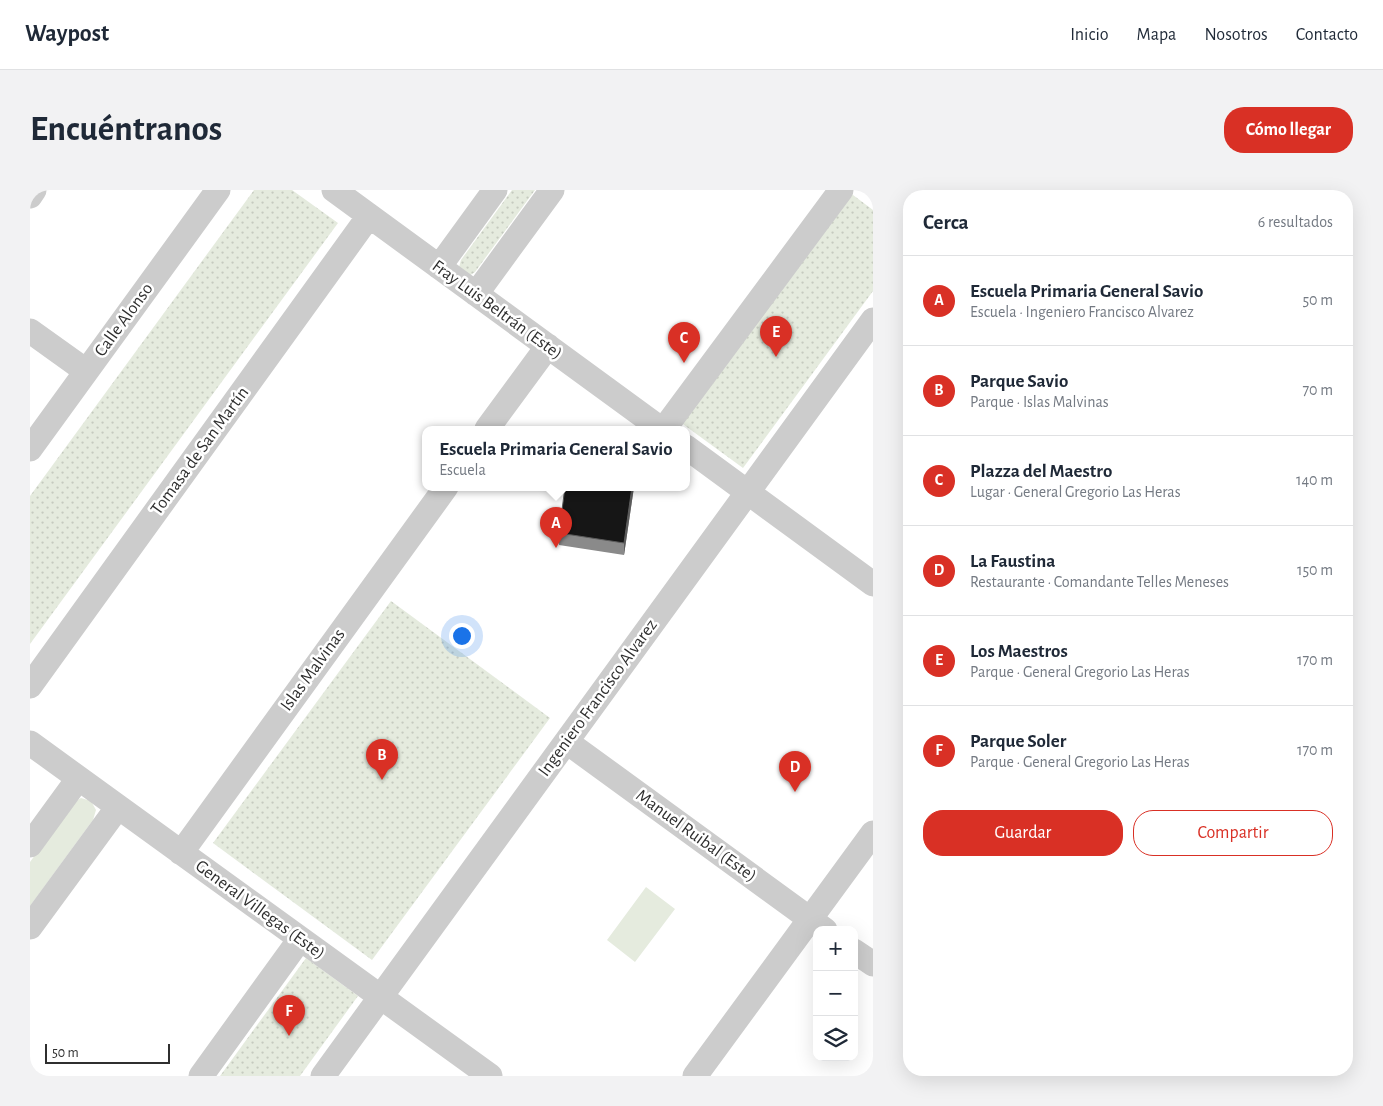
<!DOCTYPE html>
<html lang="es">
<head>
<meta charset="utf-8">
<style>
  :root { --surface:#fff; --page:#f2f2f3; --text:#1f2937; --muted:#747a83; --line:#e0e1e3; --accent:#d93025 }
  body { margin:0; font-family:"Alegreya Sans",sans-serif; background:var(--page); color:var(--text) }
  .controls { position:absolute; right:15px; bottom:15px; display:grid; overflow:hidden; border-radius:10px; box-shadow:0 5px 20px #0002 }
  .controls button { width:45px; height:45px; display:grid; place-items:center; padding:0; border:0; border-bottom:1px solid var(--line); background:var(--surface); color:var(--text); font:25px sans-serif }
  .scale { position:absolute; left:15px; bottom:12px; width:125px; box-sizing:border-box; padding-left:5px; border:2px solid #2f2f2f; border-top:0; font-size:14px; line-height:18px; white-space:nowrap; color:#2f2f2f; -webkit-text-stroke:4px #fff; paint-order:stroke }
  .you { position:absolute; left:431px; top:445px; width:18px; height:18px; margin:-12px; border:4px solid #fff; border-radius:50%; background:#1a73e8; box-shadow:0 0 0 8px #1a73e833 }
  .badge { display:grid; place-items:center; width:32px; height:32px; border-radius:50%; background:var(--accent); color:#fff; font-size:16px; font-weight:700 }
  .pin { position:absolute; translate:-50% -41px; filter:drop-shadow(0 1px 2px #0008) }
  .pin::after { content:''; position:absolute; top:26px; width:18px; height:15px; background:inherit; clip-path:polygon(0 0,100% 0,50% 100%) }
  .popup { position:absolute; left:392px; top:236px; width:268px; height:65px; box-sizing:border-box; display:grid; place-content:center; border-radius:10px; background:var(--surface); filter:drop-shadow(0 1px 4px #0005); font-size:16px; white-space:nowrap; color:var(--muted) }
  .popup b { font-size:19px; color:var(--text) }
  .popup::after { content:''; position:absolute; left:50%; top:100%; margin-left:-10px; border:10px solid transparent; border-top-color:var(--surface) }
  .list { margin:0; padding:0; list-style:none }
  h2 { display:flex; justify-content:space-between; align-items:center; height:65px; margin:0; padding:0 20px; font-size:21px }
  h2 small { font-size:16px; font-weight:400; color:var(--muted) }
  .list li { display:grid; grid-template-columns:32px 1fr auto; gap:15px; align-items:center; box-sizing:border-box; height:90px; padding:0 20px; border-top:1px solid var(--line) }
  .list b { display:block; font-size:19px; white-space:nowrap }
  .list p { margin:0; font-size:16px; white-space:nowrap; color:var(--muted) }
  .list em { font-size:16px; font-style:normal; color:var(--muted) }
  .actions { display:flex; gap:10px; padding:15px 20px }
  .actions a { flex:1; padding:11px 0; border:1px solid var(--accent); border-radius:20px; text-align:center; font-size:18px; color:var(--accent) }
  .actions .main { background:var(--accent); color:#fff }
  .icon { flex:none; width:28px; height:28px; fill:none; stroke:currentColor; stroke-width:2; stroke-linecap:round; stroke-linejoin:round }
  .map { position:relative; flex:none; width:843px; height:886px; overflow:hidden; border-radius:20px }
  header { display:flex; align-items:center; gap:30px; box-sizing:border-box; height:70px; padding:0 25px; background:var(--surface); border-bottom:1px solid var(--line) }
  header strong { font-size:24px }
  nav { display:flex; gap:28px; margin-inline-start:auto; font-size:18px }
  .intro { display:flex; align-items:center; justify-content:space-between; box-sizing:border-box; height:120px; padding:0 30px }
  h1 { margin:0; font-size:35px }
  .button { padding:12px 22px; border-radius:20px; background:var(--accent); color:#fff; font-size:18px; font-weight:700 }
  main { display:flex; gap:30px; padding:0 30px }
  aside { flex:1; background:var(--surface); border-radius:20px; box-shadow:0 5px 20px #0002 }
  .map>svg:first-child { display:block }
  .green { fill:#e5ebde }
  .park { fill:url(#park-dots) }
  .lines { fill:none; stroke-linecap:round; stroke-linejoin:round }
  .minor { stroke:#ccc; stroke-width:25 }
  .wall { fill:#8a8a8a }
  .shaded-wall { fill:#5c5c5c }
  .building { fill:#161616; stroke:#5c5c5c }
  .labels { text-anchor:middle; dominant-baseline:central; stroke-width:5; stroke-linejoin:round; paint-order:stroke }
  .street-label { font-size:18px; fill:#2f2f2f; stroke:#fff }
</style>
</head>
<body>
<header>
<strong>Waypost</strong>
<nav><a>Inicio</a><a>Mapa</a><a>Nosotros</a><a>Contacto</a></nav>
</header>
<div class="intro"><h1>Encuéntranos</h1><a class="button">Cómo llegar</a></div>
<main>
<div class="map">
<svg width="843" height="886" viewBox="0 0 843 886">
  <defs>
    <pattern id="park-dots" width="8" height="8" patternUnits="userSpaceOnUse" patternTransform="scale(1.25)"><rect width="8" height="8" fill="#e5ebde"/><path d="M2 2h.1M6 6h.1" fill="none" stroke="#c5cabf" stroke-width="1.8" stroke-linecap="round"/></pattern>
  </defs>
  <rect width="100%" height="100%" fill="#fff"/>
  <!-- green -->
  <path class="green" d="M51 608 61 611 66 620 63 630 0 716V672L43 613Z
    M616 697 645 719 605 772 577 750Z"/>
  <!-- park -->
  <path class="park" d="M224 0H262L308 33 0 454V306Z
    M482 0H505L445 82 439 86 429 77 431 70Z
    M819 2 843 20V101L713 278 650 232Z
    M361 411 520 528 342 770 183 653Z
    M276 768 328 806 270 886H190Z"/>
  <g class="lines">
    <!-- minor -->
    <path class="minor" d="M304 0 631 239
      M0 6 4 0
      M409 77 465 0
      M446 104 522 0
      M0 141 56 181
      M457 239 518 156
      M634 239 811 0
      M656 257 843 394
      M0 259 188 0
      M0 496 339 26
      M537 552 795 740
      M0 553 460 886
      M0 655 48 589
      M151 663 416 297
      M0 737 88 617
      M824 761 843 774
      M171 886 270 749
      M293 886 843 130
      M665 886 843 643"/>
  </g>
  <!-- wall -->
  <path class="wall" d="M604 297 594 365 529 355V343Z"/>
  <!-- shaded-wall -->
  <path class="shaded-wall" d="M602 297H604L594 365V353Z"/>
  <!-- building -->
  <path class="building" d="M535 297H602L594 353 529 343Z"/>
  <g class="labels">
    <!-- street labels -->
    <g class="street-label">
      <text transform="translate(467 120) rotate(36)">Fray Luis Beltrán (Este)</text>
      <text transform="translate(94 130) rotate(-54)">Calle Alonso</text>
      <text transform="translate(170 261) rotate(-54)">Tomasa de San Martín</text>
      <text transform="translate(283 480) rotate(-54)">Islas Malvinas</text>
      <text transform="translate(568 508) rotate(-54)">Ingeniero Francisco Alvarez</text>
      <text transform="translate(666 646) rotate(36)">Manuel Ruibal (Este)</text>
      <text transform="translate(230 720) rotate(36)">General Villegas (Este)</text>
    </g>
  </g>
</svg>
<div class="controls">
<button>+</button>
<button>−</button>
<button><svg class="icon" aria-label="layers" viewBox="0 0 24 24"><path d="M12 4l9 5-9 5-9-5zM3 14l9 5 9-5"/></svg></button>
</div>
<div class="scale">50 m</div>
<div class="you"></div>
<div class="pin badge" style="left:526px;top:358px">A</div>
<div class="popup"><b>Escuela Primaria General Savio</b>Escuela</div>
<div class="pin badge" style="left:352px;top:590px">B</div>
<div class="pin badge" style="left:654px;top:173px">C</div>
<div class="pin badge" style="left:765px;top:602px">D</div>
<div class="pin badge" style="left:746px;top:167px">E</div>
<div class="pin badge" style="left:259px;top:846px">F</div>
</div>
<aside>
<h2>Cerca<small>6 resultados</small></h2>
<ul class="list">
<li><span class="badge">A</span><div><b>Escuela Primaria General Savio</b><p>Escuela · Ingeniero Francisco Alvarez</p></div><em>50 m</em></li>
<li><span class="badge">B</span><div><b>Parque Savio</b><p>Parque · Islas Malvinas</p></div><em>70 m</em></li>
<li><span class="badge">C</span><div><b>Plazza del Maestro</b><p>Lugar · General Gregorio Las Heras</p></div><em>140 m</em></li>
<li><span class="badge">D</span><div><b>La Faustina</b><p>Restaurante · Comandante Telles Meneses</p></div><em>150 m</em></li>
<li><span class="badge">E</span><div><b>Los Maestros</b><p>Parque · General Gregorio Las Heras</p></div><em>170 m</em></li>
<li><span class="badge">F</span><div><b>Parque Soler</b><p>Parque · General Gregorio Las Heras</p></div><em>170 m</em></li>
</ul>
<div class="actions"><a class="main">Guardar</a><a>Compartir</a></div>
</aside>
</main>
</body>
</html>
